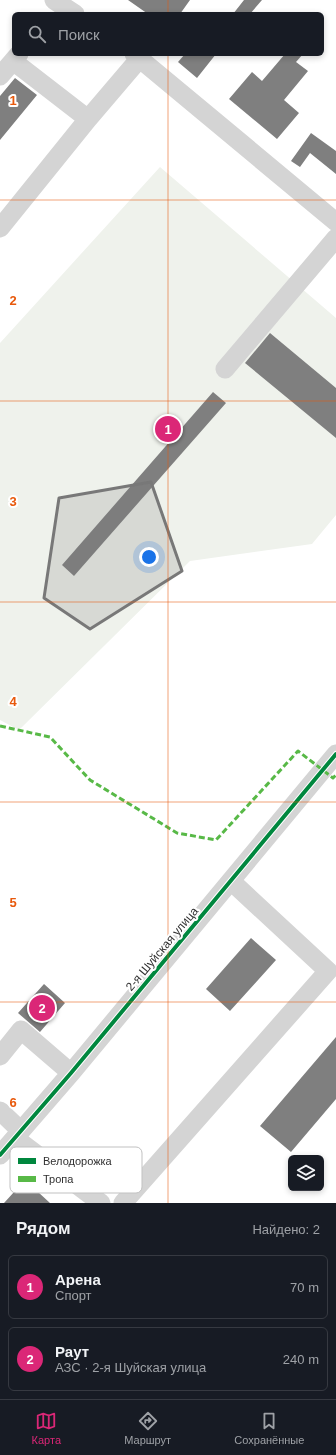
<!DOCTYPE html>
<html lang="ru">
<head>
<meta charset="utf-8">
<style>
  :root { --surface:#171b24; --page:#20242c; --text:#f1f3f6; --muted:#9ea1a6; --line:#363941; --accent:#db2777 }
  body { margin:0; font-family:Helvetica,sans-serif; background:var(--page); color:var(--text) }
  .controls { position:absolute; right:12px; bottom:12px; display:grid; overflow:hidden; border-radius:6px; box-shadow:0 2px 6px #0003 }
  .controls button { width:36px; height:36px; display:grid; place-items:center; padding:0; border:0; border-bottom:1px solid var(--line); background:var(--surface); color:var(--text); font:20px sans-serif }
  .you { position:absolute; left:149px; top:557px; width:14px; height:14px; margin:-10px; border:3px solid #fff; border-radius:50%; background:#1a73e8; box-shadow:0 0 0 6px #1a73e833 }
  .badge { display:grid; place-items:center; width:26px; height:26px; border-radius:50%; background:var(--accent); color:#fff; font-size:13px; font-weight:700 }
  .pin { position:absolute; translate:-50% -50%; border:2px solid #fff; box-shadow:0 1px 4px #0006 }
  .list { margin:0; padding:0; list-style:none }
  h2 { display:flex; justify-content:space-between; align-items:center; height:52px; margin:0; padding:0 16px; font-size:17px }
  h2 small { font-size:13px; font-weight:400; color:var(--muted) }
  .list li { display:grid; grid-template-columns:26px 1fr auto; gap:12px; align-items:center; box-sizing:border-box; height:64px; margin:0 8px 8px; padding:0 8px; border:1px solid var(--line); border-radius:6px }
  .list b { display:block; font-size:15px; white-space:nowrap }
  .list p { margin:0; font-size:13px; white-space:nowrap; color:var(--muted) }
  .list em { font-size:13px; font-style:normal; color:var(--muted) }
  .icon { flex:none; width:22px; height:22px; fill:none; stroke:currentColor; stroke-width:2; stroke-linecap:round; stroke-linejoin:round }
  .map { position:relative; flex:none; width:336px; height:1203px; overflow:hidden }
  .search { position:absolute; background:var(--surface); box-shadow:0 2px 6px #0003; left:12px; right:12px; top:12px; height:44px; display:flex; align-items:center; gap:10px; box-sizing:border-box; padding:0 14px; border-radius:6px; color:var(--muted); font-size:15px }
  .sheet { height:196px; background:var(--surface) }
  nav { display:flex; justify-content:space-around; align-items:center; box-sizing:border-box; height:56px; border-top:1px solid var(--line); background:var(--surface); font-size:11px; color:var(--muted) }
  nav a { display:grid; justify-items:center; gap:2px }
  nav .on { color:var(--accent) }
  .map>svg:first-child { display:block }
  .green { fill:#eff2ec }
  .building { fill:#7f7f7f }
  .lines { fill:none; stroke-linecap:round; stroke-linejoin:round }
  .minor { stroke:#d4d4d4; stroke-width:19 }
  .quiet { stroke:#58b947; stroke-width:3; stroke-dasharray:6 3; stroke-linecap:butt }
  .cycleway-casing { stroke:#fff; stroke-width:6 }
  .cycleway { stroke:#00873e; stroke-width:4 }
  .marked { fill:#787878; fill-opacity:0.2; stroke:#787878; stroke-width:3; stroke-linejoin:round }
  .grid { fill:none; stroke:#e8590c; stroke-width:1; stroke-opacity:0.55 }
  .labels { text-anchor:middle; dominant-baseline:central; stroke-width:4; stroke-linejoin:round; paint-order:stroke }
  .street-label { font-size:12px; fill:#303030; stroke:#fff }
  .key { fill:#fff; stroke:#c1c1c1; stroke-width:1 }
  .key-label { font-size:11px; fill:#303030 }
  .grid-label { font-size:13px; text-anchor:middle; font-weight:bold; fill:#e8590c; stroke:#fff; stroke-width:4; stroke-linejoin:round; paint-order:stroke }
</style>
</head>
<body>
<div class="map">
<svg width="336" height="1203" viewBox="0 0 336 1203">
  <rect width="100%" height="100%" fill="#fff"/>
  <!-- green -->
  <path class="green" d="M160 167 336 318V515L312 544 190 561 19 730 0 720V343Z"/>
  <!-- building -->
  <path class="building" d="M128 0H190L180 14H148Z
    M244 0H262L250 14H233Z
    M185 54H216L197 78 178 62Z
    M285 54H303L296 62 308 71 284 100 299 113 277 139 229 99 252 72 262 81Z
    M15 78 37 95 0 140V96Z
    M311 133 336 151V174L310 153 300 167 291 161Z
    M270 333 336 388V438L245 363Z
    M213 392 226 403 74 576 62 565Z
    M251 938 276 960 230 1011 206 989Z
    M44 984 65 1003 40 1032 18 1013Z
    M336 1037V1099L291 1152 260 1126Z
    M25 1180 50 1203H4Z"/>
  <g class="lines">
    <!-- minor -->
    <path class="minor" d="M54 0 75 14
      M134 54 336 222
      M13 61 88 119
      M0 76 19 54
      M0 228 88 119 140 58
      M225 369 336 238
      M0 1056 21 1030 71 1073
      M0 1111 21 1131
      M15 1138 101 1203
      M0 1155 71 1073 336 754
      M123 1203 328 971 231 881"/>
    <!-- quiet -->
    <path class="quiet" d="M0 726 50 737 90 780 177 833 216 840 298 751 333 778 336 775"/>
    <defs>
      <path id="cycleway" d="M0 1155 71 1073 336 754"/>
    </defs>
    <!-- cycleway casing -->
    <use href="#cycleway" class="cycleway-casing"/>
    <!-- cycleway -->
    <use href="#cycleway" class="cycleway"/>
  </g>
  <!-- marked area -->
  <path class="marked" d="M151 482 182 571 90 629 44 598 59 498Z"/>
  <!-- grid -->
  <path class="grid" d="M168 0V14M168 54V1203M0 200H336M0 401H336M0 602H336M0 802H336M0 1002H336"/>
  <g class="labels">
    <!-- street labels -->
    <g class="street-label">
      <text transform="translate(162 949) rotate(-50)">2-я Шуйская улица</text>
    </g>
  </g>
  <!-- legend -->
  <rect x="10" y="1147" width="132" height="46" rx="6" class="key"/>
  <rect x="18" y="1158" width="18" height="6" fill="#00873e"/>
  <rect x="18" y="1176" width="18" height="6" fill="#58b947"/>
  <g class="key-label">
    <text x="43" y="1165">Велодорожка</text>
    <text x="43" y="1183">Тропа</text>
  </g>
  <g class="grid-label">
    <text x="13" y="105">1</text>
    <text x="13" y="305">2</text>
    <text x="13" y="506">3</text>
    <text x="13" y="706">4</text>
    <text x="13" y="907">5</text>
    <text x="13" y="1107">6</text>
  </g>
</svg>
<div class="controls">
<button><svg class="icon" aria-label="layers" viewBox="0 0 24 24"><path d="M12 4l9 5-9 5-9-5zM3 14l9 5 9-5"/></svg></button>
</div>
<div class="you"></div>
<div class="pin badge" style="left:168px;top:429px">1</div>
<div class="pin badge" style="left:42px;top:1008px">2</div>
<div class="search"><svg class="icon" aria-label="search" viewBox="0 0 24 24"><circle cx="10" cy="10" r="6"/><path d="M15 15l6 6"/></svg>Поиск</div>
</div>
<section class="sheet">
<h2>Рядом<small>Найдено: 2</small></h2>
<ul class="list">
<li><span class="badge">1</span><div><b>Арена</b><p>Спорт</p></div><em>70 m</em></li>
<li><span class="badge">2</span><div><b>Раут</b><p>АЗС · 2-я Шуйская улица</p></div><em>240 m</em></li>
</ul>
</section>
<nav>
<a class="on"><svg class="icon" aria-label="map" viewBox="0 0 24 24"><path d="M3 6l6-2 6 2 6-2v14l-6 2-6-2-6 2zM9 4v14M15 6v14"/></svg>Карта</a>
<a><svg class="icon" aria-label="directions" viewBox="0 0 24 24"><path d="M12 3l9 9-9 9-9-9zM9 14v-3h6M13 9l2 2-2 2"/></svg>Маршрут</a>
<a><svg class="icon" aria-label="saved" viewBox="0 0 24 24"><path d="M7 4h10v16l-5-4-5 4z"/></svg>Сохранённые</a>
</nav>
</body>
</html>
